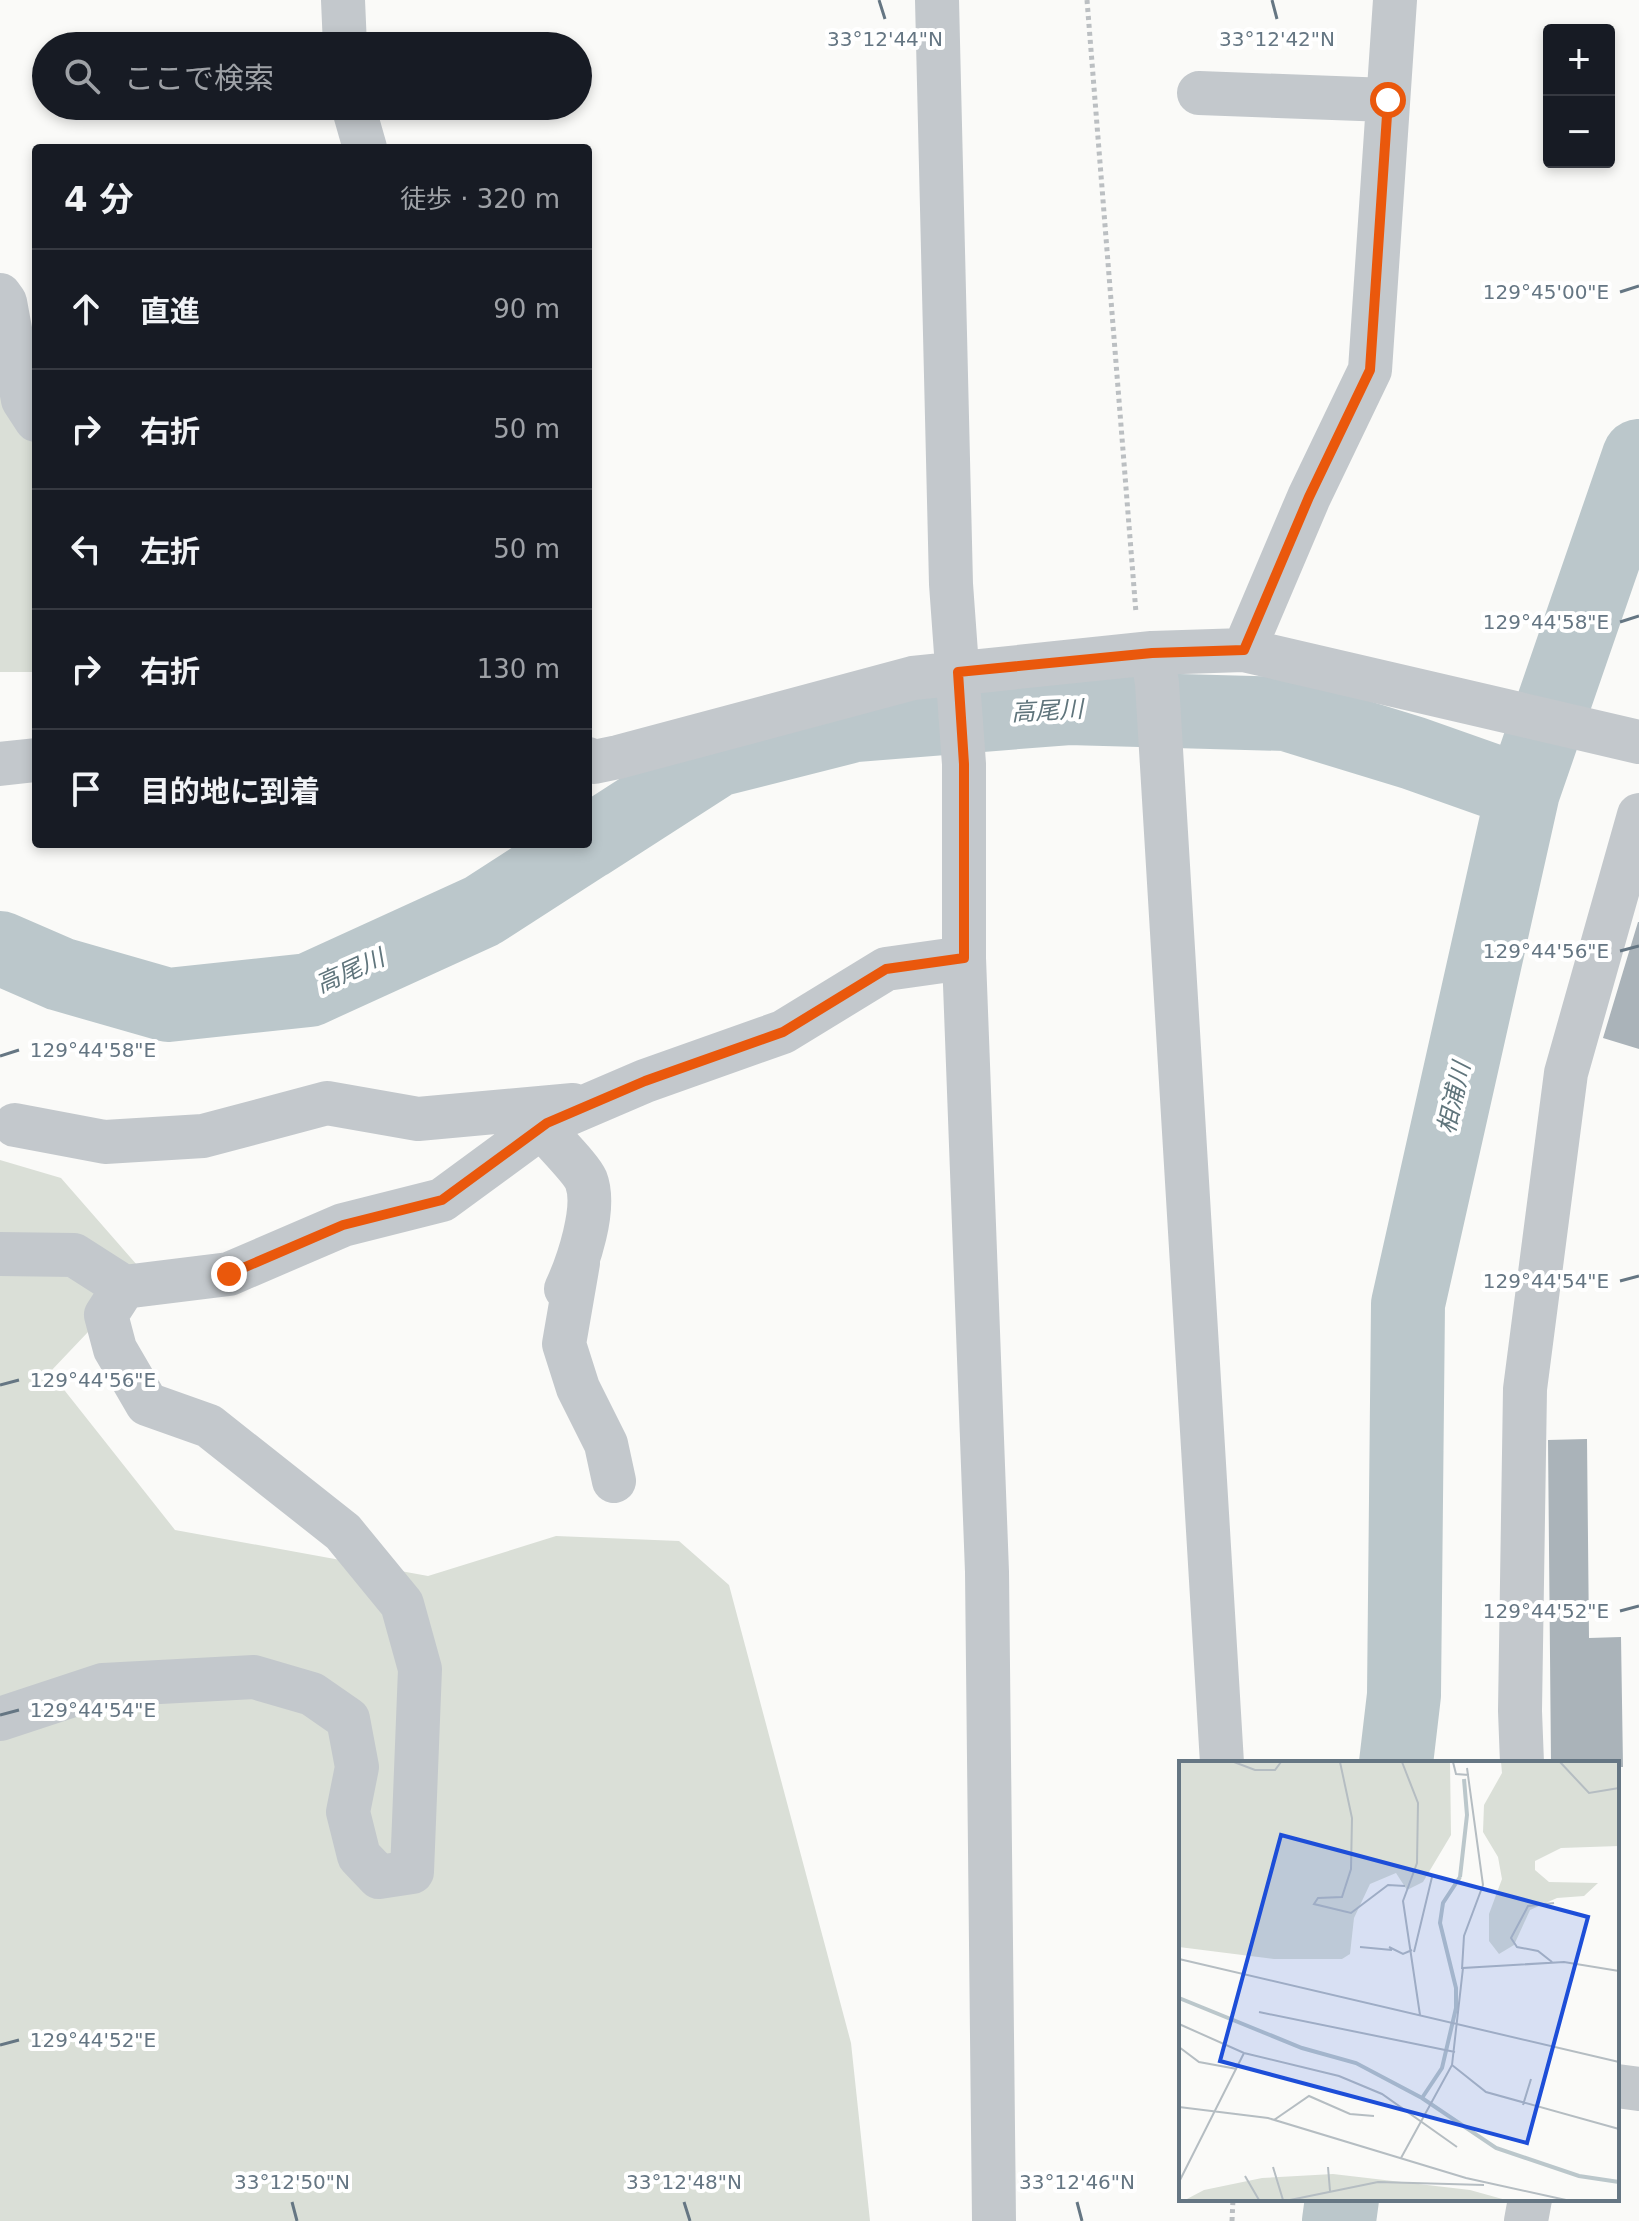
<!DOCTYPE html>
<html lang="ja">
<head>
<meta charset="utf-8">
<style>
  :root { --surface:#171b24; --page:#242831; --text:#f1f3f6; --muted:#9ea1a6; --line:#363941 }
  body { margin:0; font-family:"DejaVu Sans","Noto Sans JP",sans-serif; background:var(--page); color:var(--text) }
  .controls { position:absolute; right:24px; top:24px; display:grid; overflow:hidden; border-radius:8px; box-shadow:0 4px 12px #0003 }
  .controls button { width:72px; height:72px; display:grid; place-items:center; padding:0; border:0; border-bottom:2px solid var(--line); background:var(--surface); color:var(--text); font:40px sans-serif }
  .stop { position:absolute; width:24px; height:24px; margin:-18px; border:6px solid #ea580c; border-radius:50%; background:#fff }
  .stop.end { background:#ea580c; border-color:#fff; box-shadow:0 2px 8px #0008 }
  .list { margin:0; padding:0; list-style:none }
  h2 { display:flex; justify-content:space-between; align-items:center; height:104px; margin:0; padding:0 32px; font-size:34px }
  h2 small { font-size:26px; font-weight:400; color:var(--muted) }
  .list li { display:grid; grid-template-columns:52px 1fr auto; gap:24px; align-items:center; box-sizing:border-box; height:120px; padding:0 32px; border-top:2px solid var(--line) }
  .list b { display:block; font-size:30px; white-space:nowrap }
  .list em { font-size:26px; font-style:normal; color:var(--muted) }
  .icon { flex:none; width:44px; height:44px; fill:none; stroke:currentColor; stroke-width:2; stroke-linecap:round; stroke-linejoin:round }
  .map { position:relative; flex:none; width:1639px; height:2221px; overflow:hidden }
  .search { position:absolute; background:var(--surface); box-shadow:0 4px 12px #0003; left:32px; top:32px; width:560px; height:88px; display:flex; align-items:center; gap:20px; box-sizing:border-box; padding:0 28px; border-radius:44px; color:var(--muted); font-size:30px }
  .panel { position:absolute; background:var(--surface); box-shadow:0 4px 12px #0003; left:32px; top:144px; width:560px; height:704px; border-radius:8px }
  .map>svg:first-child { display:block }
  .green { fill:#dadfd7 }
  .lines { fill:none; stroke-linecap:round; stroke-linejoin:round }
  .river { stroke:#bbc7cb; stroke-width:74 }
  .building { fill:#aab3b9 }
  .path { stroke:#bbbfc2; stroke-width:5; stroke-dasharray:4 4; stroke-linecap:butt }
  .minor { stroke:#c3c8cc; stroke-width:44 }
  .route { stroke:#ea580c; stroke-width:10 }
  .ticks { fill:none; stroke:#657683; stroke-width:3 }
  .labels { text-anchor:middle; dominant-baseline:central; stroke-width:8; stroke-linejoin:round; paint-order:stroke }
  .water-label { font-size:24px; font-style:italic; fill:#60757c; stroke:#fff }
  .inset-river { fill:none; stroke:#bbc7cb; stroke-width:4 }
  .inset-road { fill:none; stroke:#b5bdc2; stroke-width:2 }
  .view { fill:#1d4ed8; fill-opacity:0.15; stroke:#1d4ed8; stroke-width:4 }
  .inset-edge { fill:none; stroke:#657683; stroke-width:4 }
  .ticks-label { font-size:20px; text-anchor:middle; fill:#657683; stroke:#fff; stroke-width:8; stroke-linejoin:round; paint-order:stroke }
</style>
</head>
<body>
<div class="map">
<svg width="1639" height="2221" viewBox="0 0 1639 2221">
  <rect width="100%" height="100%" fill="#fafaf8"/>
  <!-- green -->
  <path class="green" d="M0 332 36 378V672H0Z
    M0 1160 61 1178 144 1273 50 1372 175 1530 428 1576 556 1536 679 1541 729 1585 851 2043 870 2221H0Z"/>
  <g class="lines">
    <!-- river -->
    <path class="river" d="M588 843 717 760 855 725 1069 708 1286 714 1413 753 1523 792
      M0 948 60 974 168 1005 309 990 482 911 586 844
      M1396 1763 1404 1695 1408 1304 1523 792 1639 456
      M1339 2221 1342 2199"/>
  </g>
  <!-- building -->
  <path class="building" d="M1638 922H1639V1049L1603 1038Z
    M1587 1439 1589 1638 1621 1637 1623 1767H1617V1763H1551L1548 1440Z"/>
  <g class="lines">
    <!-- path -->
    <path class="path" d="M1087 0 1136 613
      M1232 2221 1233 2199"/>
    <!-- minor -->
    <path class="minor" d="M343 0 345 46
      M937 0 951 584 964 764V958L987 1572 994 2221
      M1199 93 1388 100
      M353 106 365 148
      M0 295 5 302 23 400 36 420
      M1244 650 1309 497 1370 370 1395 0
      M1152 653 1157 683 1222 1763
      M588 759 594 762 618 757 913 678 1152 653 1244 650 1639 742
      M0 764 36 760
      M15 1125 105 1142 203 1136 327 1103 418 1119 573 1105
      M542 1127C551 1139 581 1168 586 1180 597 1208 578 1263 566 1289
      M0 1254 74 1255 124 1287 229 1274 343 1225 442 1200 547 1123 645 1081 783 1032 886 969 964 958
      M578 1263 564 1344 578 1388 606 1444 614 1481
      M0 1719 103 1685 254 1677 312 1694 348 1719 357 1767 348 1812 359 1856 379 1877 412 1872 420 1669 402 1604 343 1532 209 1426 147 1404 115 1349 106 1315 124 1287
      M1522 1763 1520 1711 1525 1389 1566 1073 1639 815
      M1617 2086 1639 2089
      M1526 2221 1530 2199"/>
  </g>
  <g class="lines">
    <!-- route -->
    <path class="route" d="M229 1274 343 1225 442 1200 547 1123 645 1081 783 1032 886 969 964 958V764L958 672 1152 653 1244 650 1309 497 1370 370 1388 100"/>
  </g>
  <!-- ticks -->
  <path class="ticks" d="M879 0 885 19M1272 0 1277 19M1620 292 1639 286M1620 622 1639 616M1620 951 1639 946M0 1056 19 1050M1620 1281 1639 1276M0 1385 19 1380M1620 1611 1639 1606M0 1715 19 1710M0 2045 19 2040M292 2202 297 2221M684 2202 690 2221M1077 2202 1082 2221"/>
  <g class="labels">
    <!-- water labels -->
    <g class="water-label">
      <text transform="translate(1047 711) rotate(-3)">高尾川</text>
      <text transform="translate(350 971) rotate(-24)">高尾川</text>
      <text transform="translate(1454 1098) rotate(-77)">相浦川</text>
    </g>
  </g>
  <!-- overview -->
  <g transform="translate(1179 1761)">
    <rect width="440" height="440" fill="#fafaf8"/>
    <path d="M0 1H271L272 74 244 121 228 129 217 112 191 123 175 157 171 193 163 198H95L0 186ZM322 1H440V85L382 87 356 100V109L370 121 419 122 405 135 378 137 351 149 335 184 320 193 310 180V153L323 118 319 96 304 71 305 44 323 12ZM154 413 291 429 327 439H6L25 429 83 417Z" fill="#dadfd7"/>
    <path class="inset-river" d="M281 116 288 54 285 18M0 237 123 287 177 302 243 337 317 387 400 415 440 421M243 337 263 307 277 247V227L261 162 264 142 281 116"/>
    <path class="inset-road" d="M55 1 76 9H96L102 1M161 1 173 57 172 108 163 136 139 137 135 143 172 152 209 124 226 125M223 1 239 42 238 102 224 140 241 254M274 1 277 13 290 14M381 1 410 32 440 27M181 186 213 189M210 186 224 193 233 189M235 191 253 116M0 198 440 301M373 201 359 190 338 186 332 177 349 145 375 142M283 208 285 175 304 124 288 7M80 251 276 291M0 263 65 292 160 315 203 333 278 386M0 286 20 301 58 308M273 304 307 331 440 368M344 344 352 318M0 346 89 357 287 417 387 439M95 359 130 335 171 353 195 355M222 397 273 304 284 207 385 201 440 210M94 406 104 439M149 406 151 430M66 415 80 439M0 421 65 292M111 439 199 421 305 424"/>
    <path class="view" d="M102 74 409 156 348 382 41 300Z"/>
    <rect width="440" height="440" class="inset-edge"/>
  </g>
  <g class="ticks-label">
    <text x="885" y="46">33°12'44"N</text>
    <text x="1277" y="46">33°12'42"N</text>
    <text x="1546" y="299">129°45'00"E</text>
    <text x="1546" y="629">129°44'58"E</text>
    <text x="1546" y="958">129°44'56"E</text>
    <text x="93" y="1057">129°44'58"E</text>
    <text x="1546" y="1288">129°44'54"E</text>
    <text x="93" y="1387">129°44'56"E</text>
    <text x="1546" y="1618">129°44'52"E</text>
    <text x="93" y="1717">129°44'54"E</text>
    <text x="93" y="2047">129°44'52"E</text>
    <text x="292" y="2189">33°12'50"N</text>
    <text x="684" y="2189">33°12'48"N</text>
    <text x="1077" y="2189">33°12'46"N</text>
  </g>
</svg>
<div class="controls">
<button>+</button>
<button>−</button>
</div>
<div class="stop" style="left:1388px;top:100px"></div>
<div class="stop end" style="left:229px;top:1274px"></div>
<div class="search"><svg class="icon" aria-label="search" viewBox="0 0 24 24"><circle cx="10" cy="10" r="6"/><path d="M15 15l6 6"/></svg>ここで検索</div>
<section class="panel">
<h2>4 分<small>徒歩 · 320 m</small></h2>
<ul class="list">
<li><svg class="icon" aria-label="ahead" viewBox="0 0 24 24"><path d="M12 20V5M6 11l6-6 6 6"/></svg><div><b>直進</b></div><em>90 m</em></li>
<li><svg class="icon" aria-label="right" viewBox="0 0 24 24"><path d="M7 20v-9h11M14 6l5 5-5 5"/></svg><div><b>右折</b></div><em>50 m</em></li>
<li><svg class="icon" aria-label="left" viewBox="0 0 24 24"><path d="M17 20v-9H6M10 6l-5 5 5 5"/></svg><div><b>左折</b></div><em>50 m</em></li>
<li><svg class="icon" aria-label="right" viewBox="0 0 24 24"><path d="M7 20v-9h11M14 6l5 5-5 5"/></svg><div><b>右折</b></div><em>130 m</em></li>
<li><svg class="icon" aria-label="arrive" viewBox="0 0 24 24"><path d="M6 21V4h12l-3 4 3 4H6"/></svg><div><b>目的地に到着</b></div></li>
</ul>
</section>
</div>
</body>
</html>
